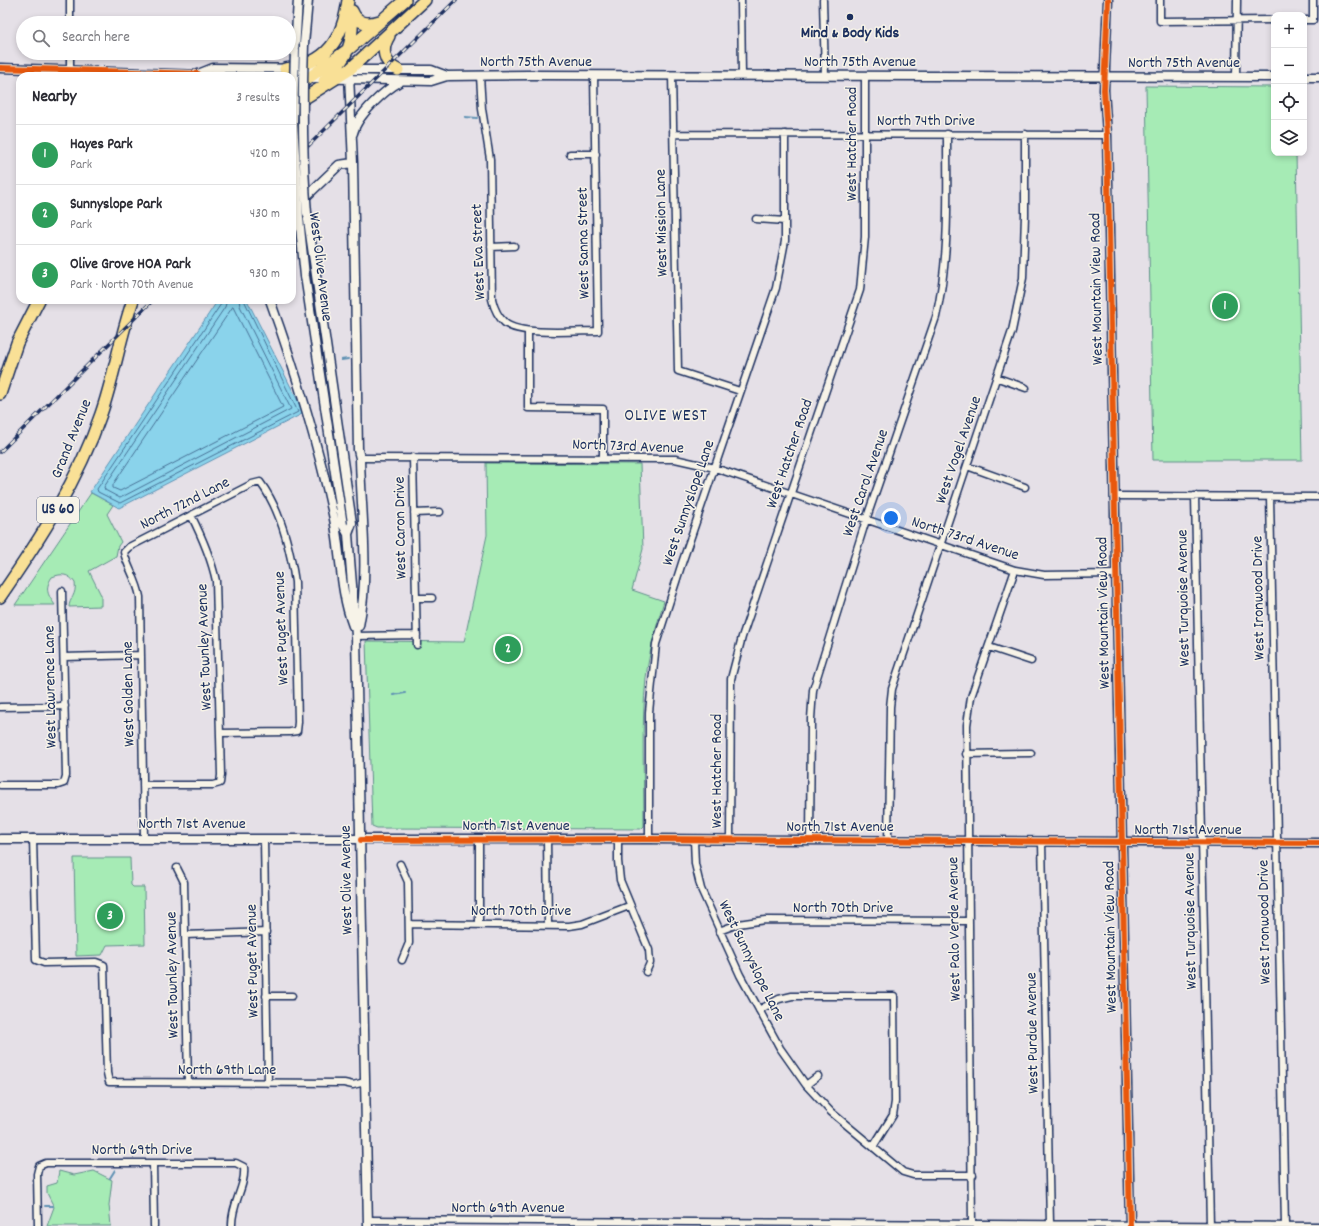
<!DOCTYPE html>
<html lang="en">
<head>
<meta charset="utf-8">
<style>
  :root { --surface:#fff; --page:#f2f2f3; --text:#2b2b33; --muted:#7c7c81; --line:#e1e1e2; --accent:#0b8043 }
  body { margin:0; font-family:Dekko,sans-serif; background:var(--page); color:var(--text) }
  .controls { position:absolute; right:12px; top:12px; display:grid; overflow:hidden; border-radius:8px; box-shadow:0 2px 6px #0003 }
  .controls button { width:36px; height:36px; display:grid; place-items:center; padding:0; border:0; border-bottom:1px solid var(--line); background:var(--surface); color:var(--text); font:20px sans-serif }
  .you { position:absolute; left:891px; top:518px; width:14px; height:14px; margin:-10px; border:3px solid #fff; border-radius:50%; background:#1a73e8; box-shadow:0 0 0 6px #1a73e833 }
  .badge { display:grid; place-items:center; width:26px; height:26px; border-radius:50%; background:var(--accent); color:#fff; font-size:13px; font-weight:700 }
  .pin { position:absolute; translate:-50% -50%; border:2px solid #fff; box-shadow:0 1px 4px #0006 }
  .list { margin:0; padding:0; list-style:none }
  h2 { display:flex; justify-content:space-between; align-items:center; height:52px; margin:0; padding:0 16px; font-size:17px }
  h2 small { font-size:13px; font-weight:400; color:var(--muted) }
  .list li { display:grid; grid-template-columns:26px 1fr auto; gap:12px; align-items:center; box-sizing:border-box; height:60px; padding:0 16px; border-top:1px solid var(--line) }
  .list b { display:block; font-size:15px; white-space:nowrap }
  .list p { margin:0; font-size:13px; white-space:nowrap; color:var(--muted) }
  .list em { font-size:13px; font-style:normal; color:var(--muted) }
  .icon { flex:none; width:22px; height:22px; fill:none; stroke:currentColor; stroke-width:2; stroke-linecap:round; stroke-linejoin:round }
  .map { position:relative; flex:none; width:1319px; height:1226px; overflow:hidden }
  .search { position:absolute; background:var(--surface); box-shadow:0 2px 6px #0003; left:16px; top:16px; width:280px; height:44px; display:flex; align-items:center; gap:10px; box-sizing:border-box; padding:0 14px; border-radius:22px; color:var(--muted); font-size:15px }
  .panel { position:absolute; background:var(--surface); box-shadow:0 2px 6px #0003; left:16px; top:72px; width:280px; height:232px; border-radius:12px }
  .map>svg:first-child { display:block }
  .green { fill:#a6ebb5; stroke:#608d8a }
  .water { fill:#8ad3eb; stroke:#5e91b3 }
  .lines { fill:none; stroke-linecap:round; stroke-linejoin:round }
  .shore { stroke:#477196; stroke-width:1 }
  .stream { stroke:#5e91b3; stroke-width:2 }
  .street-casing { stroke:#1b2f5e; stroke-width:9 }
  .secondary-casing { stroke:#1b2f5e; stroke-width:11 }
  .highway-casing { stroke:#1b2f5e; stroke-width:14 }
  .street { stroke:#f7f3e8; stroke-width:6 }
  .secondary { stroke:#f7f3e8; stroke-width:8 }
  .highway { stroke:#f9e096; stroke-width:11 }
  .rail-casing { stroke:#1b2f5e; stroke-width:3.5 }
  .rail { stroke:#f7f3e8; stroke-width:2; stroke-dasharray:6; stroke-linecap:butt }
  .secondary-bridge-casing { stroke:#1b2f5e; stroke-width:11; stroke-linecap:butt }
  .secondary-bridge { stroke:#f7f3e8; stroke-width:8 }
  .cycleway-casing { stroke:#f7f3e8; stroke-width:8 }
  .cycleway { stroke:#e8590c; stroke-width:6 }
  .poi-dot { fill:#1b2f5e; stroke:#f7f3e8; stroke-width:1.5 }
  .labels { text-anchor:middle; dominant-baseline:central; stroke-width:3; stroke-linejoin:round; paint-order:stroke }
  .shield { fill:#f7f3e8; stroke:#5d6a87; stroke-width:1 }
  .shield-label { font-size:15px; font-weight:bold; fill:#1b2f5e }
  .poi-label { font-size:16px; font-weight:bold; fill:#1b2f5e; stroke:#f7f3e8 }
  .street-label { font-size:16px; fill:#1b2f5e; stroke:#f7f3e8 }
  .neighbourhood-label { font-size:17px; letter-spacing:1px; fill:#1b2f5e; stroke:#f7f3e8 }
</style>
</head>
<body>
<div class="map">
<svg width="1319" height="1226" viewBox="0 0 1319 1226">
  <rect width="100%" height="100%" fill="#e5e0e7"/>
  <filter id="ink" filterUnits="userSpaceOnUse"><feTurbulence type="fractalNoise" baseFrequency=".025" numOctaves="2"/><feDisplacementMap in="SourceGraphic" scale="8" xChannelSelector="R" yChannelSelector="G"/><feConvolveMatrix kernelMatrix="1 2 1 2 8 2 1 2 1" color-interpolation-filters="sRGB"/></filter>
  <g filter="url(#ink)">
    <!-- green -->
    <path class="green" d="M1146 86 1274 87V153H1296L1302 460H1153Z
      M486 463 640 464 643 549 632 590 664 601C656 627 649 652 646 678 641 727 644 777 644 826L641 829 377 828 372 826 366 641 464 642 487 535Z
      M91 493 113 505 107 514 121 542 118 546 116 556 89 571 101 595V606L69 607C69 599 77 595 75 583 69 574 62 573 52 577 44 589 48 595 55 605H15Z
      M74 858H130L131 885 133 887H144L145 944 107 945 102 955 76 956Z
      M59 1171 74 1175 94 1171 112 1180 109 1205 111 1226H47L54 1207 47 1193V1186L57 1183Z"/>
    <!-- water -->
    <path class="water" d="M218 300H247L304 413 119 508 90 492Z"/>
    <g class="lines">
      <!-- shore -->
      <path class="shore" d="M222 300 221 304 97 489 98 492 120 503 298 412 244 300
        M227 300 225 307 104 487 105 490 120 498 291 409 240 306 239 300
        M233 307 283 407 120 491 113 488V485Z"/>
      <!-- stream -->
      <path class="stream" d="M465 117 477 118
        M341 360 348 359
        M393 695 405 693
        M110 1178 115 1170
        M45 1206H53"/>
      <defs>
        <path id="street" d="M741 0 742 76
          M823 0 825 76
          M1160 0V21L1274 20
          M1304 20H1313V0
          M70 23V0
          M70 70V53
          M672 75 678 371 740 391
          M480 76 482 109 490 159 492 299C494 308 497 316 505 323 521 336 577 331 598 331L594 75
          M1236 77 1237 0
          M673 134 1107 135
          M570 154H596
          M756 219 785 221
          M491 247 514 246
          M528 331V408L603 409V457
          M998 378 1026 388
          M413 457 417 645
          M360 458 675 459 715 468 1015 570 1044 575 1117 574
          M967 466 1025 487
          M1114 496 1319 497
          M1195 496 1210 1226
          M1270 497 1285 1226
          M414 513 440 512
          M416 598H432
          M356 636 417 635
          M989 647 1031 661
          M64 657 141 655
          M0 707 65 706
          M966 754 1031 753
          M0 785H58L64 783 66 776 62 591
          M143 785H213L220 783 221 775 216 581C211 557 202 537 191 515
          M33 838 36 960 44 963 96 962 104 965 107 1073 109 1082 344 1083 353 1085 365 1082
          M144 838 140 597C137 579 127 567 124 552L129 547 252 484 260 482C281 510 290 548 295 582L298 722 297 731 290 732 220 733
          M264 839 268 1083
          M547 839 548 925
          M618 839V861L620 880 649 950 650 963 646 972
          M649 839V712L656 644 682 563 776 288 785 241V134
          M694 840 695 864 701 889 740 975 780 1048 806 1085 831 1112 903 1172 913 1175H973
          M730 840 731 679 742 637 860 290 865 237V76
          M810 840 811 719 813 690 866 520 936 317C950 256 947 196 947 134
          M888 841 890 707 892 689 1012 331 1023 278 1025 215V134
          M1042 842 1050 1224
          M400 864 408 882 409 943 402 960
          M177 868 184 882 188 1083
          M409 924 569 926 582 924 629 906
          M479 924V840
          M719 931 738 924 765 920 968 921
          M185 935 266 932
          M266 996H292
          M759 1010 779 999 792 996H894L895 1102 893 1115 873 1147
          M806 1085 818 1076
          M153 1163 154 1226
          M368 1220 1319 1226
          M972 1224 967 725 971 697 1015 570
          M38 1226 37 1174 39 1166 46 1163H236L244 1167C246 1187 231 1204 232 1226"/>
        <path id="secondary" d="M1108 0 1104 90 1107 135 1130 1226
          M304 44 308 0
          M295 50 298 0
          M0 68 203 75
          M348 70H431L447 76
          M198 74 213 68 322 69
          M349 75 353 163 358 450 360 458C361 513 370 571 359 626
          M1304 77H1319
          M308 78 431 81 447 76 529 75 1274 77
          M353 133C357 115 385 90 401 81
          M292 210 339 165 353 163
          M307 213 352 523 348 534 356 636 368 1226
          M299 218 305 276 343 525 348 534
          M270 300C296 372 318 444 334 519 341 554 340 592 353 626
          M0 839H649L1319 843"/>
        <path id="highway" d="M352 11C357 24 368 25 380 21
          M389 36C381 49 383 63 398 70
          M285 69C327 64 343 39 348 0
          M324 81C348 58 354 44 352 11
          M292 90 350 48 405 0
          M292 106 349 70 425 0
          M0 394 17 343 39 300
          M0 597C40 539 78 481 101 414 114 377 120 337 133 300"/>
      </defs>
      <!-- street casing -->
      <use href="#street" class="street-casing"/>
      <!-- secondary casing -->
      <use href="#secondary" class="secondary-casing"/>
      <!-- highway casing -->
      <use href="#highway" class="highway-casing"/>
      <!-- street -->
      <use href="#street" class="street"/>
      <!-- secondary -->
      <use href="#secondary" class="secondary"/>
      <!-- highway -->
      <use href="#highway" class="highway"/>
      <defs>
        <path id="rail" d="M292 162 456 0
          M0 452 153 300"/>
      </defs>
      <!-- rail casing -->
      <use href="#rail" class="rail-casing"/>
      <!-- rail -->
      <use href="#rail" class="rail"/>
      <defs>
        <path id="secondary-bridge" d="M304 44C302 101 302 156 307 213
          M295 50 293 122 299 218"/>
      </defs>
      <!-- secondary-bridge casing -->
      <use href="#secondary-bridge" class="secondary-bridge-casing"/>
      <!-- secondary-bridge -->
      <use href="#secondary-bridge" class="secondary-bridge"/>
      <defs>
        <path id="cycleway" d="M1108 0 1104 90 1107 135 1130 1226
          M0 68 198 74
          M361 840 649 839 1319 843"/>
      </defs>
      <!-- cycleway casing -->
      <use href="#cycleway" class="cycleway-casing"/>
      <!-- cycleway -->
      <use href="#cycleway" class="cycleway"/>
    </g>
  </g>
  <!-- markers -->
  <circle class="poi-dot" cx="850" cy="17" r="4"/>
  <g class="labels">
    <!-- shield labels -->
    <rect class="shield" x="37" y="497" width="42" height="26" rx="3"/>
    <g class="shield-label">
      <text x="58" y="510">US 60</text>
    </g>
    <!-- poi labels -->
    <g class="poi-label">
      <text x="850" y="33">Mind &amp; Body Kids</text>
    </g>
    <!-- street labels -->
    <g class="street-label">
      <text x="536" y="62">North 75th Avenue</text>
      <text x="860" y="62">North 75th Avenue</text>
      <text x="1184" y="63">North 75th Avenue</text>
      <text x="926" y="121">North 74th Drive</text>
      <text transform="translate(852 144) rotate(-90)">West Hatcher Road</text>
      <text transform="translate(662 223) rotate(-91)">West Mission Lane</text>
      <text transform="translate(584 243) rotate(-91)">West Sanna Street</text>
      <text transform="translate(479 252) rotate(-92)">West Eva Street</text>
      <text transform="translate(320 267) rotate(83)">West Olive Avenue</text>
      <text transform="translate(1097 289) rotate(-91)">West Mountain View Road</text>
      <text transform="translate(72 439) rotate(-68)">Grand Avenue</text>
      <text transform="translate(628 447) rotate(2)">North 73rd Avenue</text>
      <text transform="translate(959 450) rotate(-71)">West Vogel Avenue</text>
      <text transform="translate(790 454) rotate(-71)">West Hatcher Road</text>
      <text transform="translate(866 483) rotate(-71)">West Carol Avenue</text>
      <text transform="translate(689 503) rotate(-71)">West Sunnyslope Lane</text>
      <text transform="translate(185 504) rotate(-27)">North 72nd Lane</text>
      <text transform="translate(401 528) rotate(-91)">West Caron Drive</text>
      <text transform="translate(965 539) rotate(18)">North 73rd Avenue</text>
      <text transform="translate(1184 598) rotate(-91)">West Turquoise Avenue</text>
      <text transform="translate(1259 598) rotate(-91)">West Ironwood Drive</text>
      <text transform="translate(1104 613) rotate(-91)">West Mountain View Road</text>
      <text transform="translate(282 628) rotate(-92)">West Puget Avenue</text>
      <text transform="translate(205 647) rotate(-92)">West Townley Avenue</text>
      <text transform="translate(51 687) rotate(-91)">West Lawrence Lane</text>
      <text transform="translate(129 694) rotate(-91)">West Golden Lane</text>
      <text transform="translate(717 771) rotate(-90)">West Hatcher Road</text>
      <text x="192" y="824">North 71st Avenue</text>
      <text x="516" y="826">North 71st Avenue</text>
      <text x="840" y="827">North 71st Avenue</text>
      <text x="1188" y="830">North 71st Avenue</text>
      <text transform="translate(347 880) rotate(-91)">West Olive Avenue</text>
      <text x="843" y="908">North 70th Drive</text>
      <text x="521" y="911">North 70th Drive</text>
      <text transform="translate(1191 921) rotate(-91)">West Turquoise Avenue</text>
      <text transform="translate(1265 922) rotate(-91)">West Ironwood Drive</text>
      <text transform="translate(955 929) rotate(-91)">West Palo Verde Avenue</text>
      <text transform="translate(1111 937) rotate(-91)">West Mountain View Road</text>
      <text transform="translate(253 961) rotate(-91)">West Puget Avenue</text>
      <text transform="translate(751 961) rotate(64)">West Sunnyslope Lane</text>
      <text transform="translate(173 975) rotate(-91)">West Townley Avenue</text>
      <text transform="translate(1033 1033) rotate(-91)">West Purdue Avenue</text>
      <text x="227" y="1070">North 69th Lane</text>
      <text x="142" y="1150">North 69th Drive</text>
      <text x="508" y="1208">North 69th Avenue</text>
    </g>
    <!-- neighbourhood labels -->
    <g class="neighbourhood-label">
      <text x="666" y="417">OLIVE WEST</text>
    </g>
  </g>
</svg>
<div class="controls">
<button>+</button>
<button>−</button>
<button><svg class="icon" aria-label="locate" viewBox="0 0 24 24"><circle cx="12" cy="12" r="6"/><path d="M12 2v4M12 18v4M2 12h4M18 12h4"/></svg></button>
<button><svg class="icon" aria-label="layers" viewBox="0 0 24 24"><path d="M12 4l9 5-9 5-9-5zM3 14l9 5 9-5"/></svg></button>
</div>
<div class="you"></div>
<div class="pin badge" style="left:1225px;top:306px;background:#2e9e5b">1</div>
<div class="pin badge" style="left:508px;top:649px;background:#2e9e5b">2</div>
<div class="pin badge" style="left:110px;top:916px;background:#2e9e5b">3</div>
<div class="search"><svg class="icon" aria-label="search" viewBox="0 0 24 24"><circle cx="10" cy="10" r="6"/><path d="M15 15l6 6"/></svg>Search here</div>
<section class="panel">
<h2>Nearby<small>3 results</small></h2>
<ul class="list">
<li><span class="badge" style="background:#2e9e5b">1</span><div><b>Hayes Park</b><p>Park</p></div><em>420 m</em></li>
<li><span class="badge" style="background:#2e9e5b">2</span><div><b>Sunnyslope Park</b><p>Park</p></div><em>430 m</em></li>
<li><span class="badge" style="background:#2e9e5b">3</span><div><b>Olive Grove HOA Park</b><p>Park · North 70th Avenue</p></div><em>930 m</em></li>
</ul>
</section>
</div>
</body>
</html>
